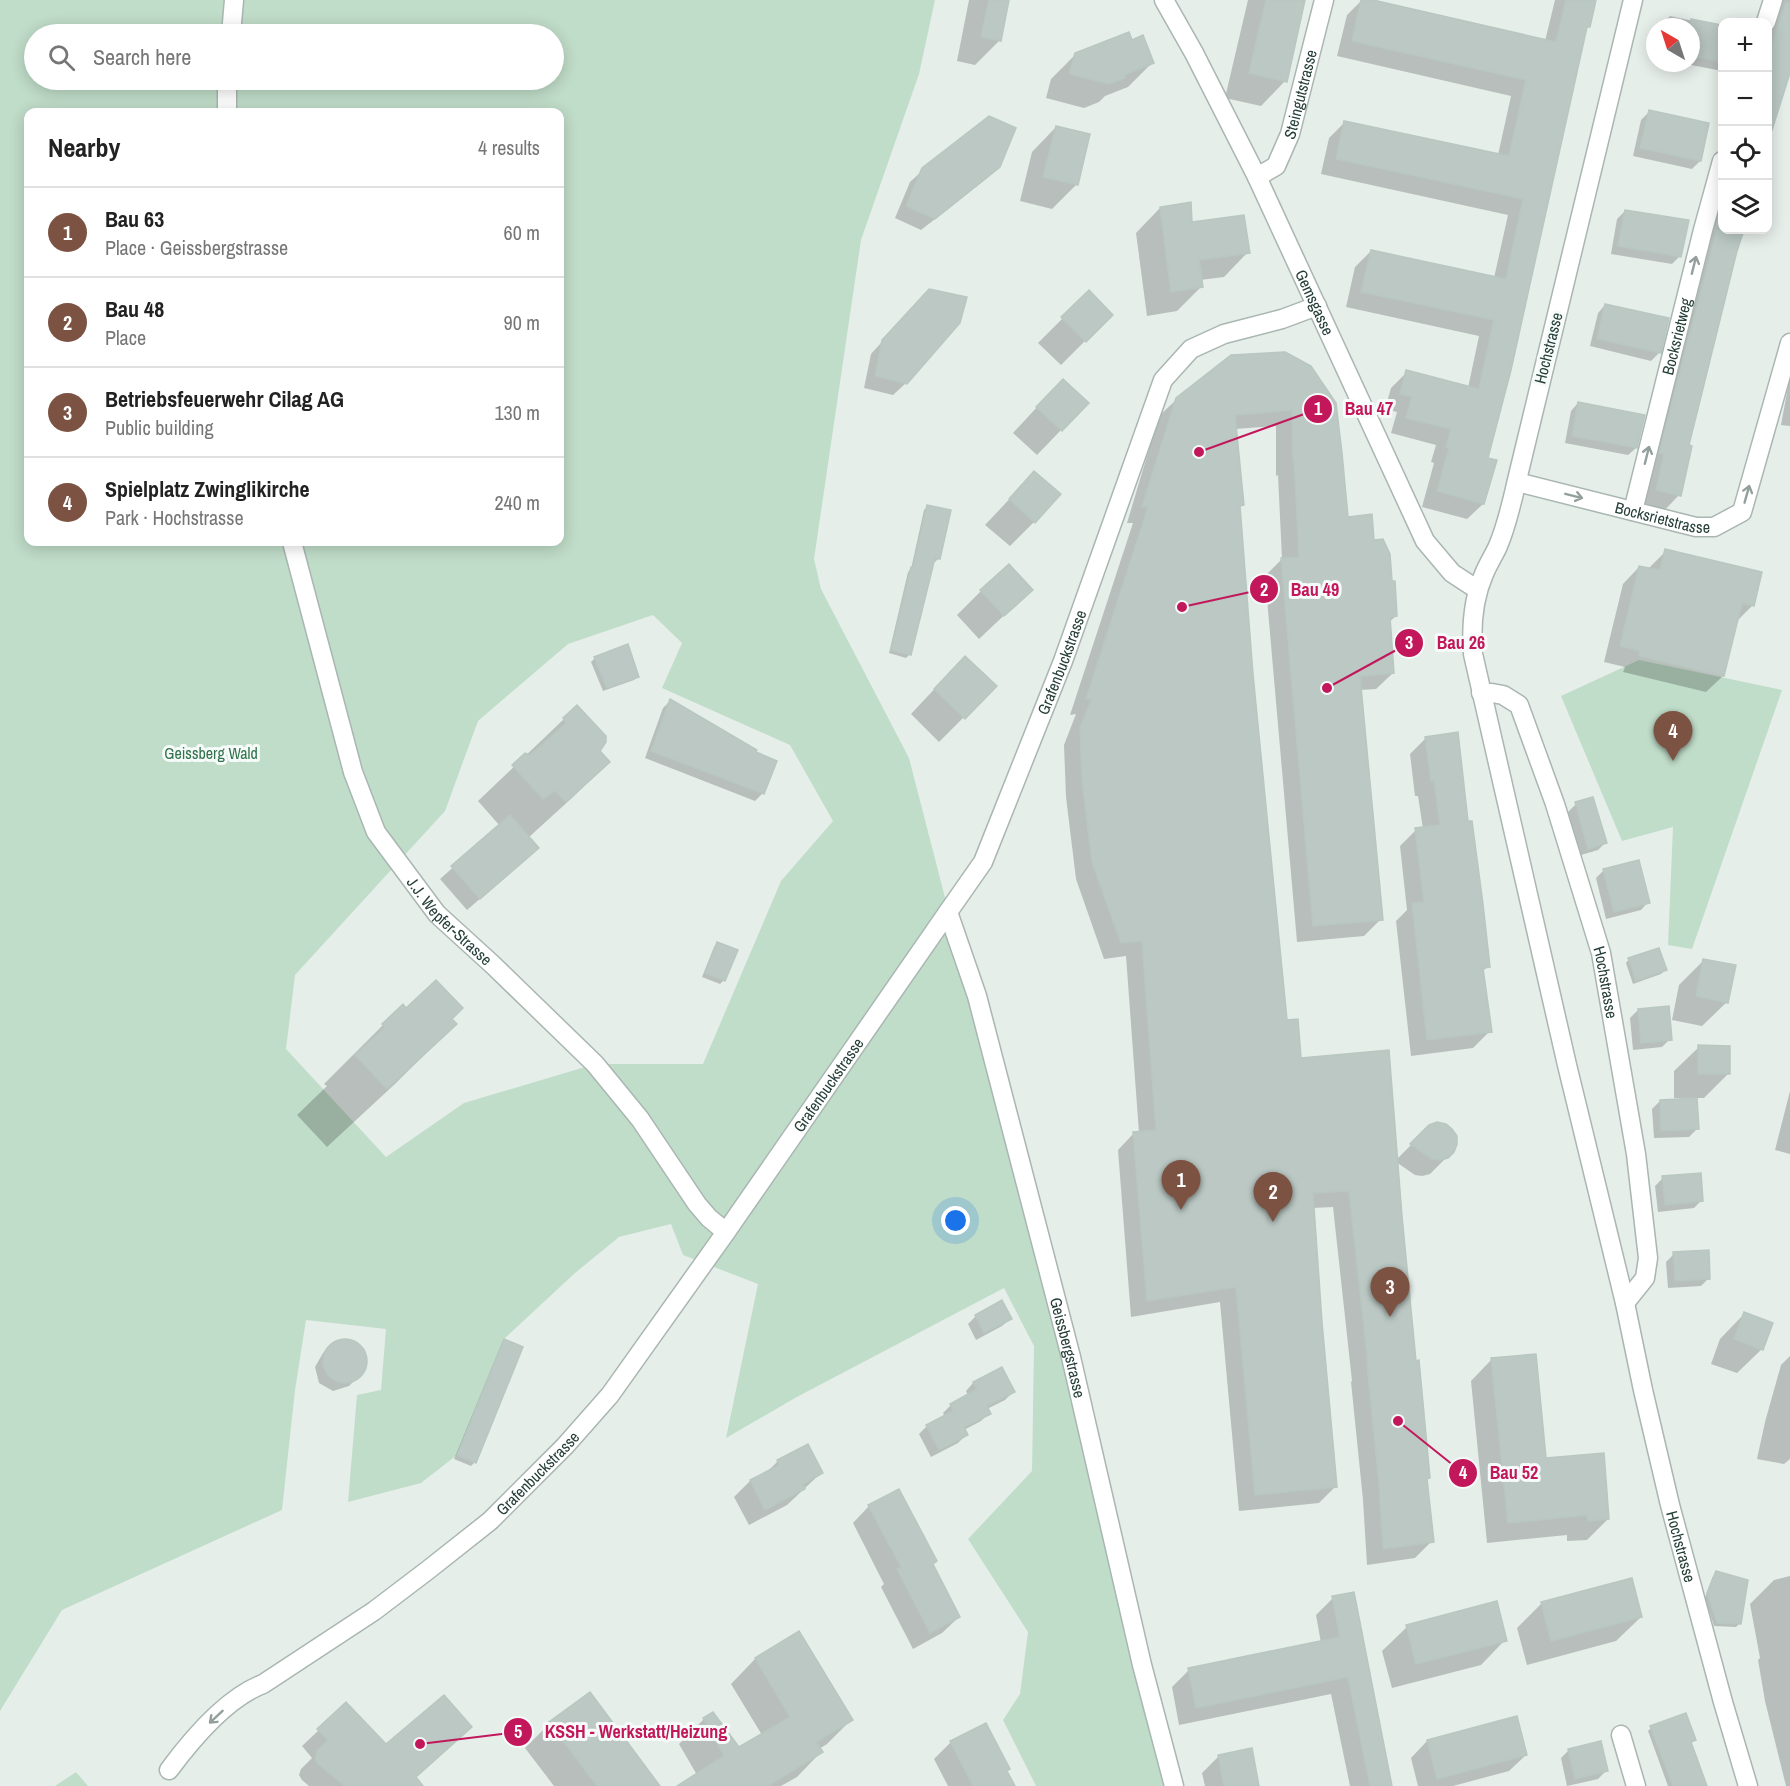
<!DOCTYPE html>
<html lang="en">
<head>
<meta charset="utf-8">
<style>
  :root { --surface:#fff; --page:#f2f2f2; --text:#222; --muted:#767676; --line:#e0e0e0; --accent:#7c5242 }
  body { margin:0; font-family:"Archivo Narrow",sans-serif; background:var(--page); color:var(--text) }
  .controls { position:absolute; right:18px; top:18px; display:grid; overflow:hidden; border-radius:12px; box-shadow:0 3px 15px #0003 }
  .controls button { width:54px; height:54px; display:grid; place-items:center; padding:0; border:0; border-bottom:2px solid var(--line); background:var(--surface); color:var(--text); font:30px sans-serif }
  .compass { position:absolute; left:1646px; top:18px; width:54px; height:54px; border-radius:50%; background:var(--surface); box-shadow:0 3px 15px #0003; rotate:321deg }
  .you { position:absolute; left:956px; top:1221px; width:21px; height:21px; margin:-15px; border:4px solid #fff; border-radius:50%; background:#1a73e8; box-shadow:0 0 0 9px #1a73e833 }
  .badge { display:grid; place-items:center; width:39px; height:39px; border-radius:50%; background:var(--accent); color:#fff; font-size:20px; font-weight:700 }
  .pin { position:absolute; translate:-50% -50px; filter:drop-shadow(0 2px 3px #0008) }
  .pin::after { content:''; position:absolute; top:32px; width:21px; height:18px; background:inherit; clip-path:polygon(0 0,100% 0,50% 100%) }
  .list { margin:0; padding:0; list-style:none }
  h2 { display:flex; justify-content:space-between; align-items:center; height:78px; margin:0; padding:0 24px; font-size:26px }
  h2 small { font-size:20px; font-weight:400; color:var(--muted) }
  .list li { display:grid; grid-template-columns:39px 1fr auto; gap:18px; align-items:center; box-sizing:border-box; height:90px; padding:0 24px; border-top:2px solid var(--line) }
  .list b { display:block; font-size:22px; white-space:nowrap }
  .list p { margin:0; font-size:20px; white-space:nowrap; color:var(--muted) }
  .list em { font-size:20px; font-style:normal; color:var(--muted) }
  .icon { flex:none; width:33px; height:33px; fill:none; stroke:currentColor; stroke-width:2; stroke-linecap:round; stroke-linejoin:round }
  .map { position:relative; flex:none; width:1790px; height:1786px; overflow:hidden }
  .search { position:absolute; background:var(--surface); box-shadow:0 3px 15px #0003; left:24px; top:24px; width:540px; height:66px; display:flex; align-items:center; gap:15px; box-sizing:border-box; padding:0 21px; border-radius:33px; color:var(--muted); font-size:22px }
  .panel { position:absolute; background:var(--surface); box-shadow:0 3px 15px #0003; left:24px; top:108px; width:540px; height:438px; border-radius:12px }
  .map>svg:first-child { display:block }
  .green { fill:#c0ddc9; fill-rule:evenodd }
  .shadow { fill:#0003 }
  .building { fill:#bbc8c3; stroke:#b8c7c1; stroke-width:1.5 }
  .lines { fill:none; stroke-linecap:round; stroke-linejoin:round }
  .minor-casing { stroke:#a9b6b1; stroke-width:21 }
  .minor { stroke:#fff; stroke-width:18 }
  .oneway { stroke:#929f9c }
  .labels { text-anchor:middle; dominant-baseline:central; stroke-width:6; stroke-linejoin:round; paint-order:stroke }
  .street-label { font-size:16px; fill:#263f39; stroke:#f6faf8 }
  .park-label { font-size:16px; fill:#32734d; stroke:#f6faf8 }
  .leader { fill:none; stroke:#c2185b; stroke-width:2 }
  .callout-dot { fill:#c2185b; stroke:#f6faf8; stroke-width:2 }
  .mark-label { font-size:18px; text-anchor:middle; font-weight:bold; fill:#fff }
  .callout-label { font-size:18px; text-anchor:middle; font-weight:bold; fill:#c2185b; stroke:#f6faf8; stroke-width:6; stroke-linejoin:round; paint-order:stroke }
</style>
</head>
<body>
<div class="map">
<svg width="1790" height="1786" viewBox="0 0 1790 1786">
  <rect width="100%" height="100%" fill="#e6eeea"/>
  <!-- green -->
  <path class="green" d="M0 0H935L919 74 861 240 814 559 821 589 909 758 1174 1786H1036L1003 1720 1020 1694 1028 1632 968 1539 1032 1471 1034 1346 1004 1288 795 1398 726 1438 758 1284 683 1255 671 1224 619 1237 575 1273 504 1339 457 1455 421 1483 348 1502 357 1395 381 1390 386 1329 306 1320 295 1390 282 1510 62 1610 0 1711ZM34 34H554V80H34ZM28 112H560V542H28ZM653 615 682 643 662 688 790 745 833 821 781 881 703 1064H595L464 1103 386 1157 286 1049 295 975 445 811 478 721 568 644Z
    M1639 660 1782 690 1692 949 1668 945 1673 827 1622 841 1561 696Z
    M76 1772 88 1786H55Z"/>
  <!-- shadow -->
  <path class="shadow" d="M969 0H1007L1000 40 975 65 957 61Z
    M1248 0H1304L1285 81 1261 106 1225 98Z
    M1362 0 1545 41 1555 0H1595L1589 26 1585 30 1486 459 1483 504 1467 519 1422 507 1434 463 1431 462 1436 445 1391 433 1397 412 1385 409 1391 388 1407 372 1468 388 1479 336 1346 307 1355 267 1371 251 1494 278 1508 215 1321 174 1329 138 1345 122 1498 155 1511 96 1337 56 1347 15Z
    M1775 0H1790V68L1768 138V23Z
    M1670 16 1722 27V71L1681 63H1691V27H1662V24Z
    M1131 42 1152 63 1128 87 1105 96 1099 102 1084 108 1046 98 1051 79 1076 54Z
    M1649 112 1700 161 1692 169 1633 156 1641 120Z
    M1056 127 1077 184 1052 209 1020 201 1032 152Z
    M999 166 986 179 921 230 895 218 910 182 923 170Z
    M1722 169V230H1741L1687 447 1679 495 1661 514 1639 508Z
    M1160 208 1248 252 1224 277 1200 280 1201 287 1177 311 1147 316 1136 233Z
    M1625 211 1680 256 1672 264 1611 254 1617 219Z
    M1089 292 1111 315 1061 365 1038 343Z
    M917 303 906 383 893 395 864 388 871 354Z
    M1605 305 1668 319 1659 353 1651 361 1590 346 1598 313Z
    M1284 353 1346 518 1373 541 1396 616 1389 622 1393 673 1376 689 1360 690 1381 919 1364 936 1297 942 1265 576 1282 559 1278 475 1276 476V426L1235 429 1242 505 1239 508 1252 674 1285 1022 1299 1059 1396 1160 1430 1126 1453 1151 1430 1174 1422 1176 1415 1175 1396 1162 1432 1541 1415 1558 1367 1565 1363 1500 1351 1382 1352 1381 1333 1207 1312 1208 1335 1487 1319 1503 1239 1511 1220 1302 1131 1317 1118 1150 1134 1133H1139L1126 956 1104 959 1076 879 1066 797 1064 745 1076 714 1070 715 1133 523H1127L1159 416 1177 399Z
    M1790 376V426L1781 425Z
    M1087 403 1037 455 1013 433 1039 405Z
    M1578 403 1636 448 1628 455 1565 443 1571 411Z
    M1034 473V522L1010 546 985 525Z
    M927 507 939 558 935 562 932 561 910 654 906 658 889 653 908 572 911 569 924 510Z
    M1666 551 1753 605 1736 622 1723 676 1706 692 1623 672 1625 667 1604 662 1623 584 1639 567 1648 569Z
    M1031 590 979 639 957 615 981 591Z
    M595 658 637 677 634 680 603 691 591 662Z
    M941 682 995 686 939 742 911 714Z
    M670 701 754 753 775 762 763 793 755 801 645 758 663 708Z
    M564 719 608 762 573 797 528 838 525 860 467 910 440 879 500 826 478 801Z
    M1426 738 1467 823 1488 966 1482 972 1490 1031 1473 1048 1411 1056 1396 921 1407 910 1400 846 1416 830 1423 829 1418 796H1415L1410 754Z
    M1576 804 1605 843 1598 850 1581 855 1568 812Z
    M1604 870 1648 902 1641 910 1606 919 1596 878Z
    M718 943 736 951 724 980 720 984 702 977 714 947Z
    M1629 959 1665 970 1661 974 1633 984 1626 963Z
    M1704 960 1727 1002 1702 1026 1672 1020 1679 985Z
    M406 1010 450 1019 455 1024 396 1083 327 1147 297 1115 327 1086 324 1084 383 1025Z
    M1638 1010 1670 1039 1662 1047 1633 1050 1630 1018Z
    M1699 1047 1728 1074 1704 1098H1696L1697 1129 1689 1137 1654 1138 1652 1109 1660 1101 1681 1100V1098H1674V1071Z
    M1790 1091V1154L1775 1150Z
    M1663 1178 1702 1200 1694 1208 1658 1212 1655 1186Z
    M1674 1254 1709 1278 1701 1286 1668 1288 1666 1262Z
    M1744 1314 1762 1349 1737 1373 1711 1364 1720 1339Z
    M976 1316 1010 1319 1002 1326 976 1340 968 1324Z
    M347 1340 361 1347 366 1363 358 1377 349 1386 333 1391 319 1383 315 1367 323 1353 331 1344Z
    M504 1341 475 1462 471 1466 454 1459 501 1345Z
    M1790 1356V1459L1784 1464 1757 1459 1765 1422 1781 1365Z
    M1492 1359 1545 1459 1608 1519 1587 1540 1567 1541V1535L1487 1543 1471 1381Z
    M1001 1369 1013 1392 1005 1400 987 1409 989 1413 981 1421 964 1430 966 1435 958 1443 931 1457 919 1434 927 1426 945 1417 943 1413 951 1405 968 1395 966 1391 973 1383Z
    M807 1446 821 1473 787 1505 749 1525 734 1497 750 1481 766 1473 777 1462Z
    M869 1506 932 1564 959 1617 942 1633 913 1649 881 1587 884 1584 853 1523Z
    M1717 1573 1740 1623 1736 1627 1714 1626 1705 1598 1713 1576Z
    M1790 1576V1786H1786L1765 1701 1758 1660 1760 1658 1750 1604 1774 1580Z
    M1333 1598 1391 1786H1350L1331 1694 1179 1725 1172 1687 1189 1670 1321 1643 1316 1615Z
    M1542 1603 1641 1617 1616 1641 1527 1665 1517 1628Z
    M1407 1627 1505 1640 1481 1665 1392 1688 1382 1651Z
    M799 1633 851 1720 827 1744 819 1749 821 1752 797 1777 781 1786H679L697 1775 679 1744 704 1719 739 1749 762 1735 731 1684 755 1659Z
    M590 1694 658 1786H554L525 1748 550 1723Z
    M470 1727 415 1778 421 1786H309L302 1780 299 1775 301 1769 312 1758 302 1746 319 1730 386 1746Z
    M1651 1728 1695 1740 1690 1744 1706 1786H1668L1648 1731Z
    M1427 1741 1526 1755 1509 1771 1453 1786H1418L1411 1758Z
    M951 1742 1005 1771 1013 1786H948L934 1759Z
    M1569 1750 1606 1771 1598 1779 1567 1786 1561 1758Z
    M1219 1756 1258 1786H1205L1202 1773Z"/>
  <!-- building -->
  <path class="building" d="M989 0H1009L1001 41 981 37Z
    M1266 0H1305L1287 82 1249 73Z
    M1361 0H1373L1556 42 1566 0H1596L1590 27H1587L1511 370 1488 458 1497 460 1484 504 1437 491 1449 448 1446 447 1451 429 1406 418 1412 397 1400 394 1406 370 1479 389 1494 320 1361 292 1371 250 1506 279 1523 199 1336 159 1344 121 1509 156 1526 80 1352 41Z
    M1786 3H1790V73L1772 130H1767V60Z
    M1691 19 1722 25V62L1691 56Z
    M1129 32 1132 40 1143 35 1154 63 1124 75 1125 78 1109 84 1069 74 1075 53Z
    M1649 110 1709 123 1701 161 1640 148Z
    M989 116 1016 128 1000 167 935 219 906 206 922 168Z
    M1056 126 1090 134 1078 185 1043 177Z
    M1191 202 1192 222 1244 215 1250 253 1199 260 1203 287 1171 292 1160 207Z
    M1625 210 1689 220 1681 257 1618 246Z
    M1717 230H1744L1737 251 1689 445 1692 446 1681 496 1656 490 1664 454 1659 453Z
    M929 289 967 297 960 323 907 384 875 376 882 340Z
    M1089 290 1113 315 1086 342 1061 317Z
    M1605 304 1669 318 1661 353 1597 339Z
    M1285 352 1311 366 1336 403 1342 453 1348 517 1372 514 1374 540 1383 539 1390 554 1392 581H1395L1397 616 1390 617 1394 673 1360 676 1383 920 1313 926 1281 558 1299 557 1294 460H1293L1292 410 1235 415 1244 505 1240 506 1253 674 1287 1020 1298 1019 1301 1058 1389 1050 1402 1216 1416 1361 1419 1360 1430 1478 1427 1479 1434 1542 1383 1549 1379 1483 1367 1364H1368L1349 1191 1313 1193 1322 1322 1337 1487 1255 1495 1236 1287 1147 1301 1133 1132 1156 1130 1142 941 1121 943 1092 862 1082 779 1080 727 1092 699H1086L1148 507H1142L1176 398 1231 355Z
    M1063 379 1089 403 1062 431 1036 407Z
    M1578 402 1645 415 1637 448 1572 436Z
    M1034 471 1061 494 1035 523 1009 499Z
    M927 505 951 510 940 559 935 558 911 655 891 650 911 567 913 568Z
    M1665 549 1762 572 1754 606 1742 603 1724 676 1639 656 1640 651 1620 646 1639 566 1660 570Z
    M1009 564 1033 590 1004 616 980 590Z
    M628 644 639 677 607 688 594 657Z
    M965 656 997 686 965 719 934 689Z
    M670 699 757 750 756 752 777 761 764 794 651 751Z
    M577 705 606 736V742L600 751 610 762 566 802 555 791 543 799 512 765 525 753 530 755 566 723 563 718Z
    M1458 732 1468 821H1472L1483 904 1490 967 1483 968 1492 1032 1427 1040 1412 903 1424 902 1415 828 1440 825 1434 780 1431 781 1425 737Z
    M1593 797 1607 843 1588 849 1575 802Z
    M510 815 539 848 480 899 451 866Z
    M1639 860 1650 903 1614 912 1603 869Z
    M717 942 738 950 725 981 705 973Z
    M1659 948 1667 970 1636 981 1628 958Z
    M1703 959 1736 965 1728 1003 1696 996Z
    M436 980 463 1008 452 1019 457 1024 387 1089 355 1055 385 1027 382 1024 403 1004 406 1008Z
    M1669 1006 1672 1040 1641 1043 1638 1009Z
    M1698 1045 1730 1046V1074H1698Z
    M1697 1098 1699 1129 1661 1131 1660 1100Z
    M1437 1122 1446 1124 1452 1129 1457 1136V1144L1454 1152 1448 1158 1440 1160 1432 1159 1410 1144 1429 1125Z
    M1701 1173 1703 1201 1665 1205 1662 1176Z
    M1709 1250 1710 1279 1675 1281 1673 1252Z
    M1002 1300 1012 1319 984 1333 975 1315Z
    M1744 1312 1773 1323 1763 1350 1734 1339Z
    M504 1339 523 1347 476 1463 457 1455Z
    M323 1361a22 22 0 1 1 44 0a22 22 0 1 1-44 0Z
    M1536 1354 1546 1458 1604 1453 1609 1519 1588 1521 1587 1515 1508 1523 1491 1358Z
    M1002 1367 1015 1392 987 1406 991 1414 964 1427 968 1435 939 1450 926 1425 953 1411 950 1404 977 1389 973 1382Z
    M808 1444 823 1473 803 1484 805 1489 765 1510 750 1480 779 1465 777 1460Z
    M899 1489 937 1561 933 1564 960 1617 930 1633 897 1569 901 1567 868 1505Z
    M1716 1571 1748 1580 1741 1624 1717 1623 1707 1593Z
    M1632 1578 1642 1617 1551 1641 1541 1602Z
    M1354 1592 1392 1786H1370L1348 1677 1196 1708 1188 1668 1340 1637 1332 1596Z
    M1497 1601 1507 1641 1416 1664 1406 1625Z
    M799 1631 853 1720 816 1742 823 1752 768 1786H677L724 1756 703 1718 713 1712 739 1747 790 1717 755 1658Z
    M590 1692 660 1786H597L549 1722Z
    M444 1695 472 1727 416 1777 423 1786H345L318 1764 315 1758 317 1751 328 1740 317 1729 346 1702 386 1744Z
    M1686 1713 1696 1740 1691 1742 1707 1786H1673L1650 1726Z
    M1517 1716 1527 1755 1437 1779 1427 1740Z
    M986 1723 1010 1769 1007 1771 1015 1786H973L950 1741Z
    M1601 1741 1608 1771 1575 1779 1568 1749Z
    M1252 1748 1259 1786H1224L1218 1755Z"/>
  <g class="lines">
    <defs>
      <g id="minor">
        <path id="s1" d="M1164 0 1194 53 1257 177 1425 541 1452 573 1478 590"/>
        <path id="s2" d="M1633 0C1594 160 1555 320 1517 480 1512 502 1507 525 1498 546 1494 555 1488 564 1484 574 1473 599 1471 627 1473 654L1567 1065 1625 1303 1643 1390 1670 1505 1723 1702 1748 1786"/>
        <path d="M1766 22 1773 0"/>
        <path d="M231 34 234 0"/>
        <path d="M227 80V112"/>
        <path id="s3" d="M1257 177 1276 166 1290 134 1324 0"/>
        <path id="s4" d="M1517 482 1696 527H1714L1742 512 1790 343"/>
        <path id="s5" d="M1633 511 1703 230 1722 161"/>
        <path id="s6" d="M292 542 353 772 376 832 437 914 493 965 595 1064 640 1119 697 1204 709 1218 726 1232"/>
        <path id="s7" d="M1481 693H1492L1503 695 1519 705 1555 804 1601 953 1636 1154 1648 1258 1645 1278 1625 1303"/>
        <path id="s8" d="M948 912 977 996 1071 1357 1142 1665 1174 1786"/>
        <path d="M1621 1735 1636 1786"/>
        <path id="s9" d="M169 1770C192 1739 226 1698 263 1684L374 1611 428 1570 490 1521 565 1446 610 1395 726 1232 948 912 983 862 1063 661 1163 380 1191 349 1224 334 1282 319 1317 306"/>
      </g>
    </defs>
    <!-- minor casing -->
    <use href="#minor" class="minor-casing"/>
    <!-- minor -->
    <use href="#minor" class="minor"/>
  </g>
  <!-- one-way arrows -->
  <defs><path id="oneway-shaft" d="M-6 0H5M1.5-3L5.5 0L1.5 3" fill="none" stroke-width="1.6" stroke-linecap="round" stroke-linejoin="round" transform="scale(1.5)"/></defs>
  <g class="oneway">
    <use href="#oneway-shaft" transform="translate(1694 265) rotate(-76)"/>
    <use href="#oneway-shaft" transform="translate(1647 455) rotate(-76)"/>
    <use href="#oneway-shaft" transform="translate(1747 494) rotate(-74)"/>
    <use href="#oneway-shaft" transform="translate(1574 496) rotate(14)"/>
    <use href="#oneway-shaft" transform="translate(216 1717) rotate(137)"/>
  </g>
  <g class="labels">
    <!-- street labels -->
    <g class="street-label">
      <text stroke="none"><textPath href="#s3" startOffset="98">Steingutstrasse</textPath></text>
      <text stroke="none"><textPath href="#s1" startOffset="338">Gemsgasse</textPath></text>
      <text stroke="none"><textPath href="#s5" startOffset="180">Bocksrietweg</textPath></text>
      <text transform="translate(1548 348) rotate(-76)">Hochstrasse</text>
      <text stroke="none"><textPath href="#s4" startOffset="150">Bocksrietstrasse</textPath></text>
      <text stroke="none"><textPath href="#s9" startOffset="1448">Grafenbuckstrasse</textPath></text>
      <text stroke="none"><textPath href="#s6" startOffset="418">J.J. Wepfer-Strasse</textPath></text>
      <text stroke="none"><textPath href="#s7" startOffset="332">Hochstrasse</textPath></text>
      <text stroke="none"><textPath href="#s9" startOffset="962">Grafenbuckstrasse</textPath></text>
      <text stroke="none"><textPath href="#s8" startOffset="452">Geissbergstrasse</textPath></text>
      <text stroke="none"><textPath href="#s9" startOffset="476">Grafenbuckstrasse</textPath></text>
      <text stroke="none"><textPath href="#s2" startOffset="1592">Hochstrasse</textPath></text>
    </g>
    <!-- park labels -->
    <g class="park-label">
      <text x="211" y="753">Geissberg Wald</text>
    </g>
  </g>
  <!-- callouts -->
  <path class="leader" d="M1199 452L1318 409M1182 607L1264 589M1327 688L1409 643M1398 1421L1463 1473M420 1744L518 1732"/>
  <g class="callout-dot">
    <circle cx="1199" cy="452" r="6"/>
    <circle cx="1182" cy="607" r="6"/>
    <circle cx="1327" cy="688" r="6"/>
    <circle cx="1398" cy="1421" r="6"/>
    <circle cx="420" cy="1744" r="6"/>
    <circle cx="1318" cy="409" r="15"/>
    <circle cx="1264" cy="589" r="15"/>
    <circle cx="1409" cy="643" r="15"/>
    <circle cx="1463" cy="1473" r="15"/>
    <circle cx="518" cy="1732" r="15"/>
  </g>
  <g class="mark-label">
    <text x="1318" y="415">1</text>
    <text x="1264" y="596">2</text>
    <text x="1409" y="649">3</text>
    <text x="1463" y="1479">4</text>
    <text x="518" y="1738">5</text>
  </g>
  <g class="callout-label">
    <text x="1369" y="415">Bau 47</text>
    <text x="1315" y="596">Bau 49</text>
    <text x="1461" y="649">Bau 26</text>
    <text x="1514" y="1479">Bau 52</text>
    <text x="636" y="1738">KSSH - Werkstatt/Heizung</text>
  </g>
</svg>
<div class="controls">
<button>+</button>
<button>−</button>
<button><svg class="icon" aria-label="locate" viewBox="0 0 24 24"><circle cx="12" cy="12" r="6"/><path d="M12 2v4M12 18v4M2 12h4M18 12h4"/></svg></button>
<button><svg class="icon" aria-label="layers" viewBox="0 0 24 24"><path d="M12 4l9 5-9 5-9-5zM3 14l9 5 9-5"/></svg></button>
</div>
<svg class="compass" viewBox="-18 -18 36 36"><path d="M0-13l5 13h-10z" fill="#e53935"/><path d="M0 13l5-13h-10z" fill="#767676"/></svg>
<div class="you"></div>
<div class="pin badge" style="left:1181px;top:1210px">1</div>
<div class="pin badge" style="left:1273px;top:1222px">2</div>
<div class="pin badge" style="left:1390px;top:1317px">3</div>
<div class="pin badge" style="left:1673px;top:761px">4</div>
<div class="search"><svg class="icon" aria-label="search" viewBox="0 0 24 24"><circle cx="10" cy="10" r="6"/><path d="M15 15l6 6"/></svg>Search here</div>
<section class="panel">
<h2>Nearby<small>4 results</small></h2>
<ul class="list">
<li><span class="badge">1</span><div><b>Bau 63</b><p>Place · Geissbergstrasse</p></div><em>60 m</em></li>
<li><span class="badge">2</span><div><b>Bau 48</b><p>Place</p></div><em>90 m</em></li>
<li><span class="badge">3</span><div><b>Betriebsfeuerwehr Cilag AG</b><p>Public building</p></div><em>130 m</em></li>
<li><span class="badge">4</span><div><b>Spielplatz Zwinglikirche</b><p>Park · Hochstrasse</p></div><em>240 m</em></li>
</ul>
</section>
</div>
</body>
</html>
